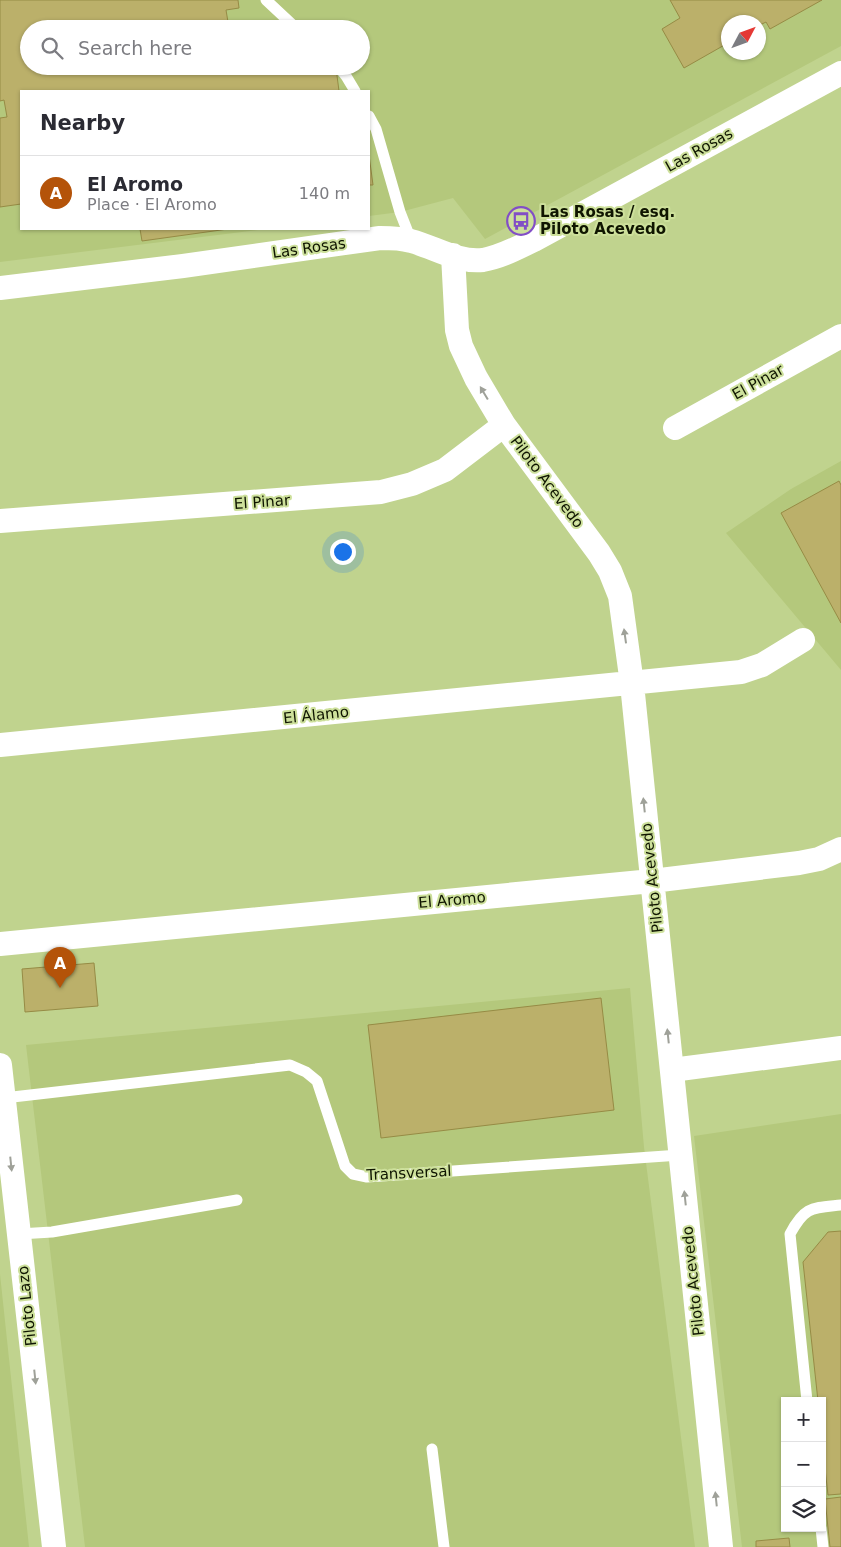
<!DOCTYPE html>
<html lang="en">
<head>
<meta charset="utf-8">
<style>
  :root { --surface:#fff; --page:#f2f2f3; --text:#2b2b33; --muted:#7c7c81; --line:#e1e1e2; --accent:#b45309 }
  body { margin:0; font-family:"DejaVu Sans",sans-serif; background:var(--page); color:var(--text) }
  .controls { position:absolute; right:15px; bottom:15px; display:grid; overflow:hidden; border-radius:0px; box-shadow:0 1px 4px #0004 }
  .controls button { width:45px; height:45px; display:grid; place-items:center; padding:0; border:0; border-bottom:1px solid var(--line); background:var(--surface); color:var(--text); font:25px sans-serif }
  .compass { position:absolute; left:721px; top:15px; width:45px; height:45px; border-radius:50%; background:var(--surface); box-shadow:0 1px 4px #0004; rotate:49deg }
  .you { position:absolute; left:342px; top:551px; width:18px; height:18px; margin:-12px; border:4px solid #fff; border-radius:50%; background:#1a73e8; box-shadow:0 0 0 8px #1a73e833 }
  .badge { display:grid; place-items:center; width:32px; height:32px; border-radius:50%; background:var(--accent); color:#fff; font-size:16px; font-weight:700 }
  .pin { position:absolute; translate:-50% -41px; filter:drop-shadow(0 1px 2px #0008) }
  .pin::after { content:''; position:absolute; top:26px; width:18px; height:15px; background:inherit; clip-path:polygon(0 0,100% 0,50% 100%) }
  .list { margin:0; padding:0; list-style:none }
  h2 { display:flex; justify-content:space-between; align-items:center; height:65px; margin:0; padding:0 20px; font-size:21px }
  h2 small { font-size:16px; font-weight:400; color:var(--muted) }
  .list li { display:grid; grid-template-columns:32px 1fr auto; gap:15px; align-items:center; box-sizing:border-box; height:75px; padding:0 20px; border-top:1px solid var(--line) }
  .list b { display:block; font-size:19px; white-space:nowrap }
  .list p { margin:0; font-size:16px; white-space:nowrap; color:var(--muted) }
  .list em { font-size:16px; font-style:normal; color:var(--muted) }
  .icon { flex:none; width:28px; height:28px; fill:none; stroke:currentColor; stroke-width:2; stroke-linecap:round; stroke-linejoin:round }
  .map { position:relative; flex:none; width:841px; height:1547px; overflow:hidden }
  .search { position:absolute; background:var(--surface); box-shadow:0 1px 4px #0004; left:20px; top:20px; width:350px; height:55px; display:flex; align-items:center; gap:12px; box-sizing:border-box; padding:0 18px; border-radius:28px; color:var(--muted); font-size:19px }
  .panel { position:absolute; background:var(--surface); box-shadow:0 1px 4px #0004; left:20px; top:90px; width:350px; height:140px; border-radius:0px }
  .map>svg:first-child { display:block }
  .built { fill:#b4c87c; fill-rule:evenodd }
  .building { fill:#bbb06a; stroke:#968b45 }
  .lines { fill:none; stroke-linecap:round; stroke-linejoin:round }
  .service { stroke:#fff; stroke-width:11 }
  .minor { stroke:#fff; stroke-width:24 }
  .oneway { fill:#9fa199 }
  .labels { text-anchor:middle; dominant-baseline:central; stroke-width:4; stroke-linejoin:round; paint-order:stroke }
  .street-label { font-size:15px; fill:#0f1500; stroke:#cde09b }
  .poi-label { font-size:15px; font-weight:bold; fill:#0f1500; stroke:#cde09b; text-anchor:start }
</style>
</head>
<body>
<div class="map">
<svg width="841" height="1547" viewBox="0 0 841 1547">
  <rect width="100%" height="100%" fill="#c0d38e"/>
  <!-- built -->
  <path class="built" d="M0 0H841V46L485 239 453 198 400 212 369 216V91H21V229H266L0 262ZM728 22H758V52H728ZM29 29H361V66H29Z
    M841 461V670L726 533 791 489Z
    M630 988 644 1147 695 1547H85L26 1045Z
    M841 1114V1547H742L694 1136ZM785 1401H822V1528H785Z
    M0 1274 29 1547H0Z"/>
  <!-- building -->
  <path class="building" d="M0 0H238L239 8 226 10 229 28 247 25 248 29H29V66H303L304 73 336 68 339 91H21V204L0 207V118L7 117 4 100 0 101Z
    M670 0H822L770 29 766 22 758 26V22H728V43L684 68 662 29 680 18Z
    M369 155 373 185H369Z
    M140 229H228L142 241Z
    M839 481 841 485V623L781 513Z
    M94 963 98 1006 25 1012 22 969Z
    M601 998 614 1110 381 1138 368 1025Z
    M841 1231V1494L828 1495 822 1442V1401H818L803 1262 828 1232Z
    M841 1497V1547H830L825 1499Z
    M789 1538 790 1547H756V1541Z"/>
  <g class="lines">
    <!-- service -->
    <path class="service" d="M266 0 297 29
      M338 66 346 76 355 91
      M369 116 376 129 400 212 411 240
      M4 1098 290 1065 306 1072 317 1081 345 1166 353 1174 367 1177 680 1155
      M19 1234 52 1232 237 1200
      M807 1401 790 1234C805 1206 812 1208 841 1205
      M432 1449 444 1547
      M821 1528 823 1547"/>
    <!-- minor -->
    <path class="minor" d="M453 255 457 330 461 346 476 378 504 425 599 553 610 571 620 596 632 684 721 1547
      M0 288 183 266 380 238C391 238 401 238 411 241 434 247 458 263 483 260 501 257 517 248 534 240L841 73
      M675 428 841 336
      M0 521 381 492 412 484 445 470 504 425
      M0 745 741 672 762 665 803 640
      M0 944 652 881 799 863 819 859 841 849
      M0 1065 54 1547
      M672 1070 841 1048"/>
  </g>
  <!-- one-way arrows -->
  <defs><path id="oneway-solid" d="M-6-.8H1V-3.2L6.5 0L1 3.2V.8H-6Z" transform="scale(1.25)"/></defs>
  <g class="oneway">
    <use href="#oneway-solid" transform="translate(484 393) rotate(-121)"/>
    <use href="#oneway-solid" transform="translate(625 636) rotate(-98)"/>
    <use href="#oneway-solid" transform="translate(644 805) rotate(-96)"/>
    <use href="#oneway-solid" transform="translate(668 1036) rotate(-96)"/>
    <use href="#oneway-solid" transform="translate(11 1164) rotate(84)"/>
    <use href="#oneway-solid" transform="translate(685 1198) rotate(-96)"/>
    <use href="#oneway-solid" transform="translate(35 1377) rotate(84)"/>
    <use href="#oneway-solid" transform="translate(716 1499) rotate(-96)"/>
  </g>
  <!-- icons -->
  <defs>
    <symbol id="bus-ring" viewBox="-11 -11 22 22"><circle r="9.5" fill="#cde09b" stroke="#824ec6" stroke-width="1.5"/><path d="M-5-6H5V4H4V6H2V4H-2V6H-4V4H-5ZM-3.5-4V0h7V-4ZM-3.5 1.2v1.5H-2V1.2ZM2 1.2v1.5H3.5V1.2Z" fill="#824ec6"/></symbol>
  </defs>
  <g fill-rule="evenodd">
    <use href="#bus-ring" x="505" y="205" width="32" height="32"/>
  </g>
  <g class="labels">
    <!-- street labels -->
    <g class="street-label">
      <text transform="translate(699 150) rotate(-29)">Las Rosas</text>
      <text transform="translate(309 248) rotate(-8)">Las Rosas</text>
      <text transform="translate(758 382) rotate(-29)">El Pinar</text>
      <text transform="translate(547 482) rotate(53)">Piloto Acevedo</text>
      <text transform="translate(262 502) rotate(-4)">El Pinar</text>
      <text transform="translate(316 715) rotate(-6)">El Álamo</text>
      <text transform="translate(652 878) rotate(-96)">Piloto Acevedo</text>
      <text transform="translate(452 900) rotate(-5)">El Aromo</text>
      <text transform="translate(409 1173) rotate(-3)">Transversal</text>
      <text transform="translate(693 1281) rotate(-96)">Piloto Acevedo</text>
      <text transform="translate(27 1306) rotate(-96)">Piloto Lazo</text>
    </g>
    <!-- poi labels -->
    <g class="poi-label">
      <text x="540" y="212">Las Rosas / esq.<tspan x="540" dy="17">Piloto Acevedo</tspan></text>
    </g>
  </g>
</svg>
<div class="controls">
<button>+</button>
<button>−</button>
<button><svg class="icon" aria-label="layers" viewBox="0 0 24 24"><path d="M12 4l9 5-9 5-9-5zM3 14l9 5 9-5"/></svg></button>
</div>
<svg class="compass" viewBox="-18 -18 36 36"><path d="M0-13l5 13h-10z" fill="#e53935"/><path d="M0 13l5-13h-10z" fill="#7c7c81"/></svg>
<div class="you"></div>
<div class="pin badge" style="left:60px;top:988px">A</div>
<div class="search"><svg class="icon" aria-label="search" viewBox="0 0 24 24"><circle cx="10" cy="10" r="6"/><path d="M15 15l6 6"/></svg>Search here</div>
<section class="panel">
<h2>Nearby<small></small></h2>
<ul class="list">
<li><span class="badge">A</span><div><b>El Aromo</b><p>Place · El Aromo</p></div><em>140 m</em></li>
</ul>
</section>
</div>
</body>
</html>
